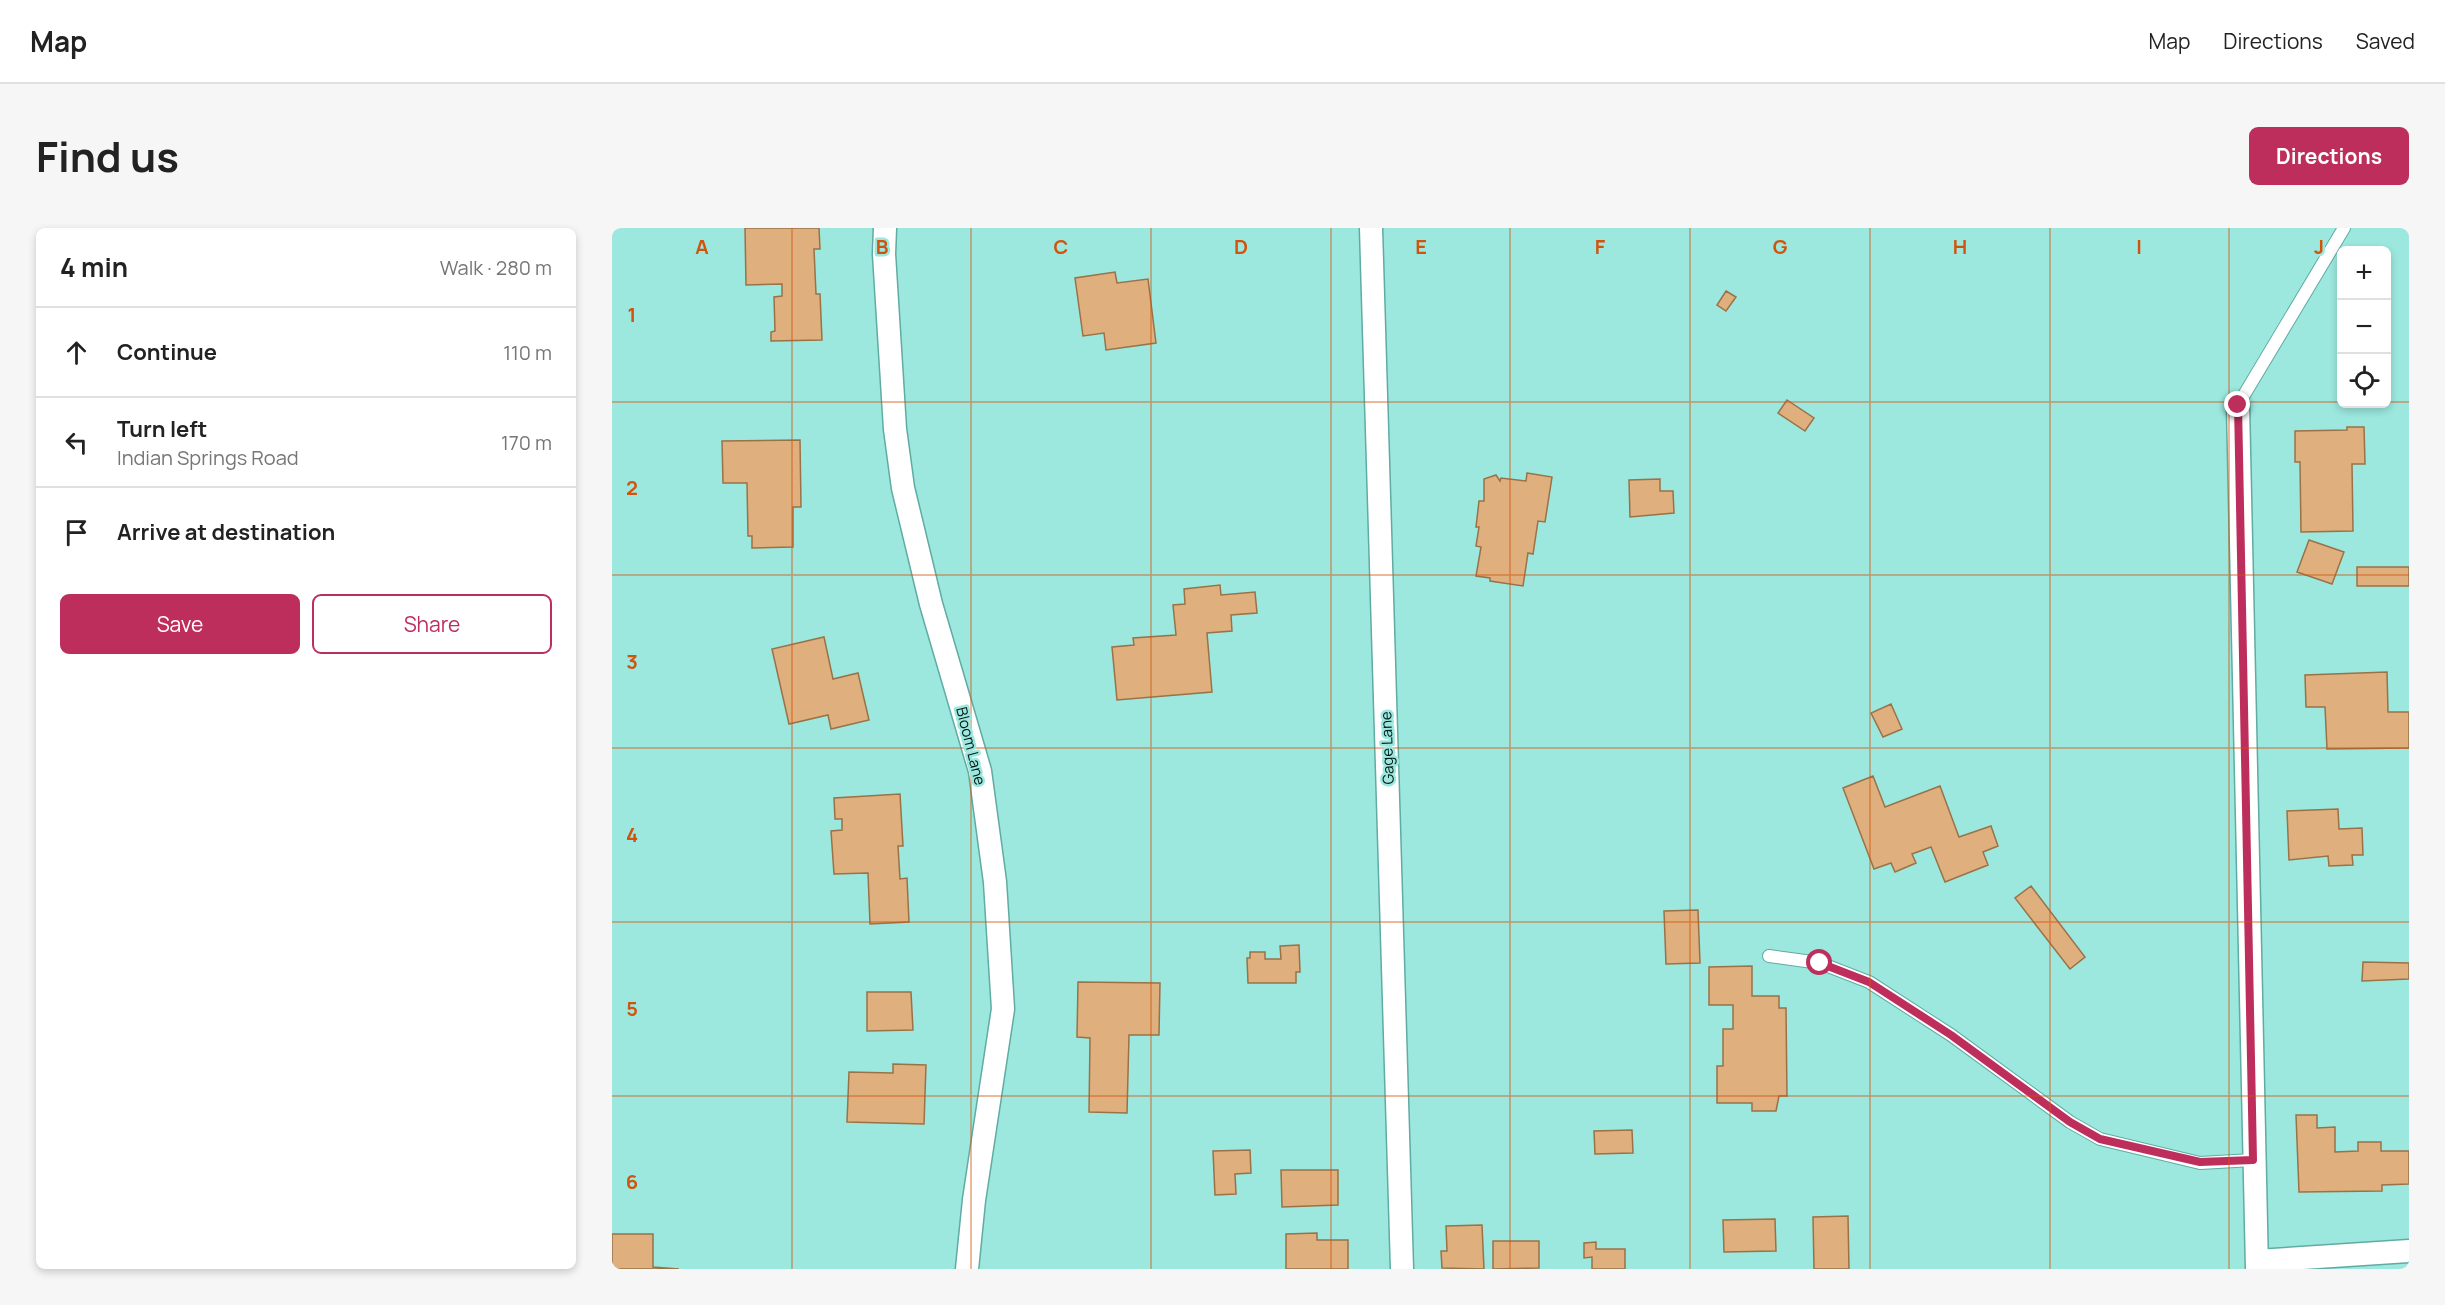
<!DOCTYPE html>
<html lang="en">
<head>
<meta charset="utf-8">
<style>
  :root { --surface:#fff; --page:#f6f6f6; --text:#222; --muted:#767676; --line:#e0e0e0; --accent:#bd2e5c }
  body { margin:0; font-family:Manrope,sans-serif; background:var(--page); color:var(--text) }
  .controls { position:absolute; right:18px; top:18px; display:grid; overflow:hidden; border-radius:9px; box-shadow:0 3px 9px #0003 }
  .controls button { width:54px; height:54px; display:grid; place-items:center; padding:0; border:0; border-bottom:2px solid var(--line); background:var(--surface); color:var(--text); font:30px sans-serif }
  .stop { position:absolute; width:18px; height:18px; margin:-14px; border:4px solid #bd2e5c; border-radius:50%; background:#fff }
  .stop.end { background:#bd2e5c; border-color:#fff; box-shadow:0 2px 6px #0008 }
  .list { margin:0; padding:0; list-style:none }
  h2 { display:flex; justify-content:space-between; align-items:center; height:78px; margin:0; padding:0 24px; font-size:26px }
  h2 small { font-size:20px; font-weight:400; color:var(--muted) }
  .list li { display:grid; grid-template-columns:39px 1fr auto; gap:18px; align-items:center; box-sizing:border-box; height:90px; padding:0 24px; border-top:2px solid var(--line) }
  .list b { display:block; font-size:22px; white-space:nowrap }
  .list p { margin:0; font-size:20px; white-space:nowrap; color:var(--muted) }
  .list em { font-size:20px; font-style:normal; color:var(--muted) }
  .actions { display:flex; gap:12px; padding:18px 24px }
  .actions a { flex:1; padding:14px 0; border:2px solid var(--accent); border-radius:9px; text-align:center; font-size:21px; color:var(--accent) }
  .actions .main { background:var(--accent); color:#fff }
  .icon { flex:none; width:33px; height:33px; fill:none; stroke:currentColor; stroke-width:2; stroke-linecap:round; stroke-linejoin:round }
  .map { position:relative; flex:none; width:1797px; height:1041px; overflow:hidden; border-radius:9px }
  header { display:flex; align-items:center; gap:36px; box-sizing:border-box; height:84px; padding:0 30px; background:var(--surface); border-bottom:2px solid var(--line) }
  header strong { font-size:28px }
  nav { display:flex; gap:33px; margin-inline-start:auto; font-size:21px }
  .intro { display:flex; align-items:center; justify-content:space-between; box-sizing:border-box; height:144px; padding:0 36px }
  h1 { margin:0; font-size:42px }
  .button { padding:15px 27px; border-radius:9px; background:var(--accent); color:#fff; font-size:21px; font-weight:700 }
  main { display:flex; gap:36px; padding:0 36px }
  aside { flex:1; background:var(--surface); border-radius:9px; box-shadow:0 3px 9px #0003 }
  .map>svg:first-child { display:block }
  .building { fill:#dfaf7d; stroke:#997248; stroke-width:1.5 }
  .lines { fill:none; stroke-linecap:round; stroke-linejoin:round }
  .lane-casing { stroke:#60aba3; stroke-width:14 }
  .street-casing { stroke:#60aba3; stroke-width:25 }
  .lane { stroke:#fff; stroke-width:12 }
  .street { stroke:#fff; stroke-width:22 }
  .route { stroke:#bd2e5c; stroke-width:8 }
  .grid { fill:none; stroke:#d1530d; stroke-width:1.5; stroke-opacity:0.55 }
  .labels { text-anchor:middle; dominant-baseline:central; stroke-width:5; stroke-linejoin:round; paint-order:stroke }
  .street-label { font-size:15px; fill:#001916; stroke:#9ce8df }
  .grid-label { font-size:20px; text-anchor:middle; font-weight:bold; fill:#d1530d; stroke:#9ce8df; stroke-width:5; stroke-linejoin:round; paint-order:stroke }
</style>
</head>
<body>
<header>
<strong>Map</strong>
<nav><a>Map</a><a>Directions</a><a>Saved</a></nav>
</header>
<div class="intro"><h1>Find us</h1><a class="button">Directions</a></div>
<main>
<aside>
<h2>4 min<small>Walk · 280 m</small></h2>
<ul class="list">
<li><svg class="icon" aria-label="ahead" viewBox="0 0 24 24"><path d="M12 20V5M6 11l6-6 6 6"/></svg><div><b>Continue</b></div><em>110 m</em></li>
<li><svg class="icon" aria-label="left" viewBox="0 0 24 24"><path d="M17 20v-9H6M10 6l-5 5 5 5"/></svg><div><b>Turn left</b><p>Indian Springs Road</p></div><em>170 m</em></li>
<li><svg class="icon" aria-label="arrive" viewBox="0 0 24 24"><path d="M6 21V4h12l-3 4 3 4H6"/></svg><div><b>Arrive at destination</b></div></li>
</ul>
<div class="actions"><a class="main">Save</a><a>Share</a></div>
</aside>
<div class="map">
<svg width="1797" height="1041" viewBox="0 0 1797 1041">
  <rect width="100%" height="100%" fill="#9ce8df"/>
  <!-- building -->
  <path class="building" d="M133 0H207L208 21H202L204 66H208L210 112 159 113V104L163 103 162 69 170 68V56L134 57Z
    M503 44 505 55 536 51 544 115 494 122 492 105 471 108 463 50Z
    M1114 63 1124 69 1114 83 1105 77Z
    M1175 172 1202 190 1193 203 1166 185Z
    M1735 199H1752L1753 236H1740L1741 303 1689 304 1688 234H1683V203L1735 202Z
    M188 212 189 279H181V319L140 320V308H136L135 255H111L110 213Z
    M915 245 940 249 933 294 926 293 921 326 916 325 911 358 878 353V350L864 348 869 319 864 318 867 299H864L867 273H872V251L884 247 888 253 889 250 914 253Z
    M1048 251V263H1061L1062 285 1018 289 1017 252Z
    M1697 312 1732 324 1720 356 1685 344Z
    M1745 339H1797V358H1745Z
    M608 357 609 367 643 364 645 385 619 387 620 403 595 405 600 464 505 472 500 419 522 417 521 410 564 407 561 377 573 376 572 361Z
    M212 409 221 451 246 445 257 492 219 501 216 487 177 496 160 421Z
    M1775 444 1776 484H1797V520L1715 521 1713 479H1694L1693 447Z
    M1279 476 1290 501 1271 509 1259 485Z
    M1261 548 1273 579 1328 558 1347 609 1379 598 1386 618 1371 624 1376 637 1333 654 1319 619 1300 626 1304 635 1283 644 1279 635 1262 641 1231 560Z
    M288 566 291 618H286L288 651 295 650 297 694 258 696 256 645 222 646 219 603 230 602V591H223L222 570Z
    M1726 581 1727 601 1750 600 1751 627H1740L1741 637 1717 638 1716 628 1677 632 1675 583Z
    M1419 658 1473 729 1458 741 1403 670Z
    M1086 682 1088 735 1054 736 1052 683Z
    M687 717 688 744H684V755H636L635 730H638V724H653V731H669L668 718Z
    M1751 734 1797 735V751L1750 753Z
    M1140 738V768H1167V780H1174L1175 868H1167L1164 883H1140V875H1105V838H1111V801H1121V777H1097V739Z
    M466 754 548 755 547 807H517L515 885 477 884 478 810 465 809Z
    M255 764H299L301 802 255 803Z
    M281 836 314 837 312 896 235 894 237 844 281 845Z
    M1684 887H1705V900L1723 899V924L1746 923V914H1769V923H1797V956L1770 957V963L1687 964Z
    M1020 902 1021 925 983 926 982 903Z
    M638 922 639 945 623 946 624 966 603 967 601 923Z
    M669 942H726V977L670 979Z
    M1236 988 1237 1041H1202L1201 989Z
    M1163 991 1164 1023 1112 1024 1111 992Z
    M870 997 872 1041 830 1040 829 1023H835L834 998Z
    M705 1005V1012H736V1041H674V1006Z
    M0 1006H41V1039L67 1041H0Z
    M881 1013H927V1040L881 1041Z
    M984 1014V1021H1013V1041H980V1029L972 1030V1015Z"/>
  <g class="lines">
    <defs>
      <path id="lane" d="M1626 177 1732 0
        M1157 728 1208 735 1257 754 1339 807 1458 894 1488 911 1588 935 1641 932"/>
      <path id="street" d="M273 0 272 26 283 201 291 260 319 376 368 543 383 654 391 781 362 972 355 1041
        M759 0 790 1041
        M1626 177 1645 1041
        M1645 1033 1797 1023"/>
    </defs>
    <!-- lane casing -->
    <use href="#lane" class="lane-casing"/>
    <!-- street casing -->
    <use href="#street" class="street-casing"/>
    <!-- lane -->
    <use href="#lane" class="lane"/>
    <!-- street -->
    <use href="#street" class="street"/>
  </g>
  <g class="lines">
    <!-- route -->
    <path class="route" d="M1208 735 1257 754 1339 807 1458 894 1488 911 1588 934 1641 932 1626 177"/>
  </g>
  <!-- grid -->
  <path class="grid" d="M180 0V1041M359 0V1041M539 0V1041M719 0V1041M898 0V1041M1078 0V1041M1258 0V1041M1438 0V1041M1617 0V1041M0 174H1730M1774 174H1797M0 347H1797M0 520H1797M0 694H1797M0 868H1797"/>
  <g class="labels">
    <!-- street labels -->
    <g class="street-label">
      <text transform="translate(359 518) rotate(76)">Bloom Lane</text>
      <text transform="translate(775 520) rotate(-92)">Gage Lane</text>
    </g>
  </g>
  <g class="grid-label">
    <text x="90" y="26">A</text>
    <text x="270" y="26">B</text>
    <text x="449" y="26">C</text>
    <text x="629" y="26">D</text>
    <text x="809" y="26">E</text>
    <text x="988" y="26">F</text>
    <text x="1168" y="26">G</text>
    <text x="1348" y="26">H</text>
    <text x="1527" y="26">I</text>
    <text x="1707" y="26">J</text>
    <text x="20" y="94">1</text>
    <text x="20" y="267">2</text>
    <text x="20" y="441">3</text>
    <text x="20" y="614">4</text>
    <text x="20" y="788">5</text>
    <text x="20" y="961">6</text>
  </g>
</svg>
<div class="controls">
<button>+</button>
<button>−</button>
<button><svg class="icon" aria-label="locate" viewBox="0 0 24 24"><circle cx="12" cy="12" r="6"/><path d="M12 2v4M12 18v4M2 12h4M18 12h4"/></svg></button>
</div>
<div class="stop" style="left:1208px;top:735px"></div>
<div class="stop end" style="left:1626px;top:177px"></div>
</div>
</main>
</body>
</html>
